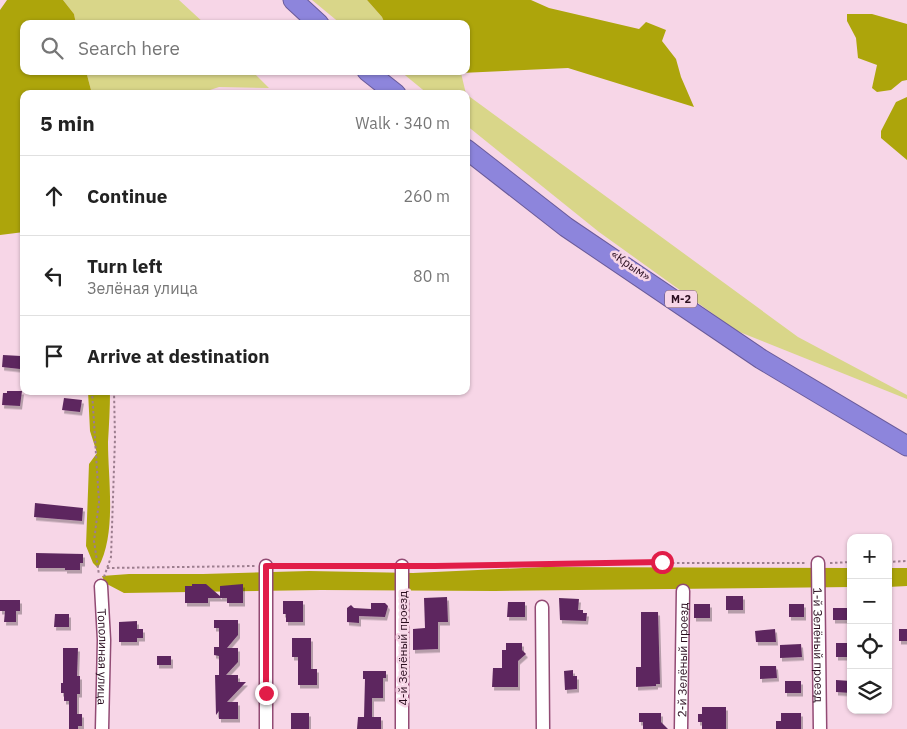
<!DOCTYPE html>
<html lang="en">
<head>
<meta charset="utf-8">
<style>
  :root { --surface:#fff; --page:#f6f6f6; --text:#222; --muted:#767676; --line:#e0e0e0 }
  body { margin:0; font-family:"IBM Plex Sans",sans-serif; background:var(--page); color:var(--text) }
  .controls { position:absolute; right:15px; bottom:15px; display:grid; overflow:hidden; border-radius:10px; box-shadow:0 1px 4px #0004 }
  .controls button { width:45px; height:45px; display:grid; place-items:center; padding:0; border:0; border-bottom:1px solid var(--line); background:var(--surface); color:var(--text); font:25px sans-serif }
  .stop { position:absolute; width:15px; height:15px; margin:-11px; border:4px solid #e11d48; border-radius:50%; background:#fff }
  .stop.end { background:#e11d48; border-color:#fff; box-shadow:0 1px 5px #0008 }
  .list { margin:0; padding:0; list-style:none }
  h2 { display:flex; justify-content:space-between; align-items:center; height:65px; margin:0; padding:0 20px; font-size:21px }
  h2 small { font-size:16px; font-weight:400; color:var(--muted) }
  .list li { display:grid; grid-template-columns:32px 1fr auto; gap:15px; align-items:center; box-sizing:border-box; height:80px; padding:0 20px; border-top:1px solid var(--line) }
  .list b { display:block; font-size:19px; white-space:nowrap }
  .list p { margin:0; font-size:16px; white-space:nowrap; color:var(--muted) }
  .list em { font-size:16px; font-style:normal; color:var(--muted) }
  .icon { flex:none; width:28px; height:28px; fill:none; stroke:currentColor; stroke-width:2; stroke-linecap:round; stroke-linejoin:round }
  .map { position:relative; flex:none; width:907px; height:729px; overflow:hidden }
  .search { position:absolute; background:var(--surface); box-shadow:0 1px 4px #0004; left:20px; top:20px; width:450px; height:55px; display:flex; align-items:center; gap:12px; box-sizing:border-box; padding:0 18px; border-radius:10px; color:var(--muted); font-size:19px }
  .panel { position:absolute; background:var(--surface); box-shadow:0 1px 4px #0004; left:20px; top:90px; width:450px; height:305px; border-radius:10px }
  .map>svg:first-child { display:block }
  .green { fill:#d9d689 }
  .forest { fill:#ada50b }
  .building { fill:#5d285e; filter:url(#shadow) }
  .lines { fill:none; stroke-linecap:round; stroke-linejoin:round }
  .minor-casing { stroke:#924b74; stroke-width:15 }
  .highway-casing { stroke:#6a5b9a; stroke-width:21 }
  .path { stroke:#9d7e8f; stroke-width:2; stroke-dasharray:2.5 2.5; stroke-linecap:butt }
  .minor { stroke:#fff; stroke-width:12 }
  .highway { stroke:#8d85dc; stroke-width:19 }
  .route { stroke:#e11d48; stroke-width:6 }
  .labels { text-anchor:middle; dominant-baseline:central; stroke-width:5; stroke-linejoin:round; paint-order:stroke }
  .shield { fill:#f7d6e7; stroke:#67495a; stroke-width:1 }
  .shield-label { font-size:11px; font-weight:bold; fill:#290d1e }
  .street-label { font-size:12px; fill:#290d1e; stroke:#f7d6e7 }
</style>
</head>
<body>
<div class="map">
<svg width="907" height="729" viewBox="0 0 907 729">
  <defs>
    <filter id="shadow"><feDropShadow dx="2" dy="3.5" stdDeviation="0" flood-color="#0004"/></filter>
  </defs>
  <rect width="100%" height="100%" fill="#f7d6e7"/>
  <!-- green -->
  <path class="green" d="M63 0H179L205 24H76L74 14Z
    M312 0H367L382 17 385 24H341Z
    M86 71H252L269 88 219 87 198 94H92Z
    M400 71H452L461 73 466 94 798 337 907 395V399L737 331 599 232 466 125V94H428Z"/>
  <!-- forest -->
  <path class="forest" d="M7 0H63L74 14 76 24H24V71H86L92 94H24V232L0 235V10Z
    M367 0H531L549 8 639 29 646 22 666 30 662 41 676 59 681 77 694 107 568 68 461 73 452 71H466V24H385L382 17Z
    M847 14H872L907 24V80L902 81 891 90 877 92 872 88 877 65 858 58 856 38 847 21Z
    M907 97V160L881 138V131L896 102Z
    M88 391H110C110 408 109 425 108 442 108 480 117 534 98 568L93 563 86 546 89 464 97 453 90 431Z
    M545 567 851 568V587L495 591 321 590 124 593 105 583 102 576 129 574H203L309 571 413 573Z
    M888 568H907V586L888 587Z"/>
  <!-- building -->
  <path class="building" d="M3 355 21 356 20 369 2 367Z
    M7 391H22L20 406 2 405 3 393H7Z
    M64 398 82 400 80 412 62 410Z
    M35 503 83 508 82 521 34 517Z
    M36 553 83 554V563H80V570H65V568H36Z
    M192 584H206L220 596V586L243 584V603H227V598H208V603H185V586H192Z
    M726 596H743V610H726Z
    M447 597 448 622H438V649L413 650V629L425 628 424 598Z
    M559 598 579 599 578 610H583V613H587L586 621 560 620Z
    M0 600H20V611H16V622H4L5 611H0Z
    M283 601H303V622H286V614H283Z
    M508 602H525V617H507Z
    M371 603H385L388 606 385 617 359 616V623L347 622V608L351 605 354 608 371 609Z
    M694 604H710V618H694Z
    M789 604H804V617H789Z
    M833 608H851V620H833Z
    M641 612H658L660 684H656V686L636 687V667H641Z
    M55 614H69V627H54Z
    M214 620H238V635L227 648H238V662L226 675H238V682H246L227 702H238V719H219V711L216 715 215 675H219V656L214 655V647H219V628H214Z
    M137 621V629H143V638H137V642H119V622Z
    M775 629 776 642H756L755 631Z
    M899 629H907V641H899Z
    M292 638H311V669H317V685H298V657H292Z
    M506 643H522V650L526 654 518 661V687H492L493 668H502V650H506Z
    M836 643H851V657H836Z
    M801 644 802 657 780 658V645Z
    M63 648H78L77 676H80V694H77V714H82V726H78V729H69V701H64V693H61V683H63Z
    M157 656H171V665H157Z
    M760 666H776L777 678 760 679Z
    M573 670V676H577V689L565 690 564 671Z
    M363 671H386V678H383V698H372V717H381V729H357L358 717H364L365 679H363Z
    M836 680 851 681V693L836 692Z
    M785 681H801V693H785Z
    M702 707H726V729H702V722H698V714H702Z
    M291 713H309V729H291Z
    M639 713H661V722L668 729H643V722H639Z
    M781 713H801V729H776V721H781Z"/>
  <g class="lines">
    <defs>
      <g id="minor">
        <path id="s1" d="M818 563 820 729"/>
        <path d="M402 566V729"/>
        <path id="s2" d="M101 586 104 640 102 729"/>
        <path d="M542 607 543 729"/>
        <path d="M266 729V566"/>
        <path id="s3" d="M681 729 683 591"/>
      </g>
      <path id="highway" d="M293 0 319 24
        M367 71 396 94
        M466 149 566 227 761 359 907 446"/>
    </defs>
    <!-- minor casing -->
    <use href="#minor" class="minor-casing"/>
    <!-- highway casing -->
    <use href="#highway" class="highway-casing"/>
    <!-- path -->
    <path class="path" d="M92 391 99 502 94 541 99 575
      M888 562 907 561
      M830 563 851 562
      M277 566H392
      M412 566 555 563H807
      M107 568 255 566
      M104 577 111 557 115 438 114 391"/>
    <!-- minor -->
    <use href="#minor" class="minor"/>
    <!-- highway -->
    <use href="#highway" class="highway"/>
  </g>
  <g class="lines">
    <!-- route -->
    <path class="route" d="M266 693V566H435L662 562"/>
  </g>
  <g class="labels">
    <!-- shield labels -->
    <rect class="shield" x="665" y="290.5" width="32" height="17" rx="4"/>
    <g class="shield-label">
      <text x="681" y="299">М-2</text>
    </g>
    <!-- street labels -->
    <g class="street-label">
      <text transform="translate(631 265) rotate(34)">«Крым»</text>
      <text stroke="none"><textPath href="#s1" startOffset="82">1-й Зелёный проезд</textPath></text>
      <text transform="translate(402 648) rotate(-90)">4-й Зелёный проезд</text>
      <text stroke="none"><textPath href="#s2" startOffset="71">Тополиная улица</textPath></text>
      <text stroke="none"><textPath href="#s3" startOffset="69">2-й Зелёный проезд</textPath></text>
    </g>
  </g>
</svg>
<div class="controls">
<button>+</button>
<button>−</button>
<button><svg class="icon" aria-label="locate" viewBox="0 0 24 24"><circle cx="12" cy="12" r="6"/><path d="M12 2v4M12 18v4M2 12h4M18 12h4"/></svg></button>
<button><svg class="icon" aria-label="layers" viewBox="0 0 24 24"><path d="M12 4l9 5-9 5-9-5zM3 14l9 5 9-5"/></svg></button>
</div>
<div class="stop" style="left:662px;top:562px"></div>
<div class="stop end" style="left:266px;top:693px"></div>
<div class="search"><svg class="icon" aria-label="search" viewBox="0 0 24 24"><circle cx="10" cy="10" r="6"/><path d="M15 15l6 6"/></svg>Search here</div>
<section class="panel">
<h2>5 min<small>Walk · 340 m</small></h2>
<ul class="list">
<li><svg class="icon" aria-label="ahead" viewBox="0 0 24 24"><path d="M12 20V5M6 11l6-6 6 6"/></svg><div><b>Continue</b></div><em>260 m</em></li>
<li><svg class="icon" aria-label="left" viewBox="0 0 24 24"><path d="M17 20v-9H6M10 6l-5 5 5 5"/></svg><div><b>Turn left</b><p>Зелёная улица</p></div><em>80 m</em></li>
<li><svg class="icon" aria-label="arrive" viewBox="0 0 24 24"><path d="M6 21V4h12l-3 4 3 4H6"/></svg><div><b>Arrive at destination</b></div></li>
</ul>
</section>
</div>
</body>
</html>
